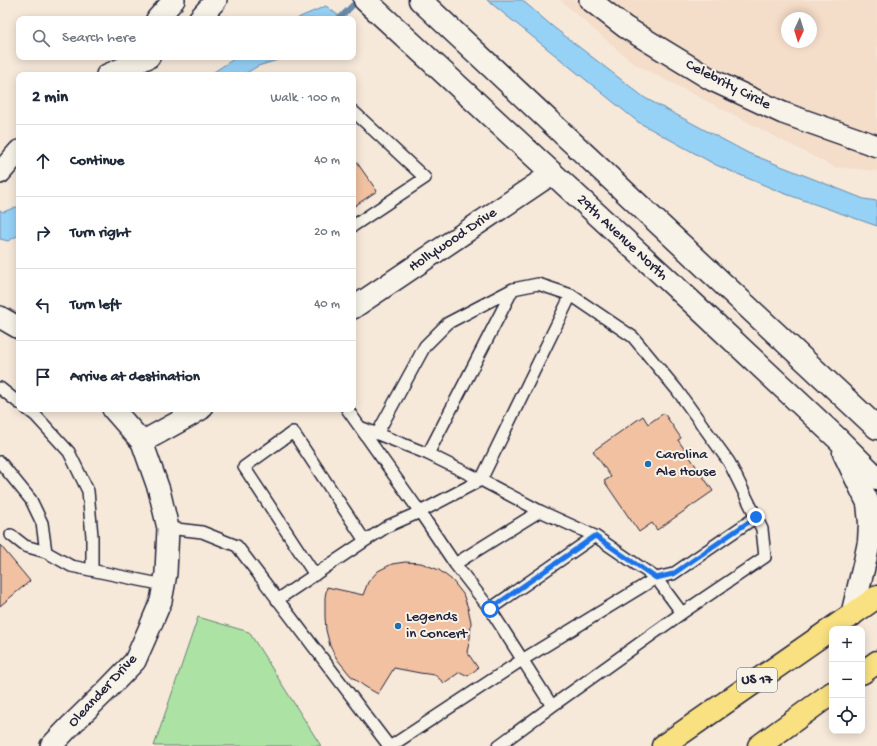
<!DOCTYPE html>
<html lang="en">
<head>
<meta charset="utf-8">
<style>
  :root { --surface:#fff; --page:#f6f6f7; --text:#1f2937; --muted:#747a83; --line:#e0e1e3 }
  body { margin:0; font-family:"Gochi Hand",sans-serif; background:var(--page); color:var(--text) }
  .controls { position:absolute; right:12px; bottom:12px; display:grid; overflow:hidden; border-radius:8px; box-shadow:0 2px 10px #0003 }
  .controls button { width:36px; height:36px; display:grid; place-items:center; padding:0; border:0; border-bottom:1px solid var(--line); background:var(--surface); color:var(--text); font:20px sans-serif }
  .compass { position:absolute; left:781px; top:12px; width:36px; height:36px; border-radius:50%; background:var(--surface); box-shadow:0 2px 10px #0003; rotate:184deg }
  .stop { position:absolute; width:12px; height:12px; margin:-9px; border:3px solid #1a73e8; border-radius:50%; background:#fff }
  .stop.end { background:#1a73e8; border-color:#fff; box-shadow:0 1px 4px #0008 }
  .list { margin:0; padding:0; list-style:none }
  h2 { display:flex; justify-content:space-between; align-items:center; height:52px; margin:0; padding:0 16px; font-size:17px }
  h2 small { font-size:13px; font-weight:400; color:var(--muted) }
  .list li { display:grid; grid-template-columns:26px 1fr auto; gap:12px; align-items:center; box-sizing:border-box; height:72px; padding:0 16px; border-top:1px solid var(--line) }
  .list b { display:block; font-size:15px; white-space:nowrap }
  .list em { font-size:13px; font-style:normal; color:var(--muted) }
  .icon { flex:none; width:22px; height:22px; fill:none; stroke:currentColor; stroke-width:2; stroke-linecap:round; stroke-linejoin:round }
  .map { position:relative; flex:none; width:877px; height:746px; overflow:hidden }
  .search { position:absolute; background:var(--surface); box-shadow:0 2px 10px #0003; left:16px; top:16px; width:340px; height:44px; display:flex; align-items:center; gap:10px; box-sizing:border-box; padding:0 14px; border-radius:8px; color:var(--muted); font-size:15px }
  .panel { position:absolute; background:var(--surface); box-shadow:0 2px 10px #0003; left:16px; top:72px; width:340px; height:340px; border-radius:8px }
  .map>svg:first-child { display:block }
  .built { fill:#f4ddc9; fill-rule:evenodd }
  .green { fill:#ace2a4; stroke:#678270 }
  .water { fill:#96d1f6; stroke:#688bab }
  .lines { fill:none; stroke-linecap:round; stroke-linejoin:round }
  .stream { stroke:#688bab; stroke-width:6 }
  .building { fill:#f1c1a1; stroke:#22223b }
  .service-casing { stroke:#22223b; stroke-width:14 }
  .minor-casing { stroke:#22223b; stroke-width:24 }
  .secondary-casing { stroke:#22223b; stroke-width:25 }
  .trunk-casing { stroke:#22223b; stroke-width:25 }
  .service { stroke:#f7f3e8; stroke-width:11 }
  .minor { stroke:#f7f3e8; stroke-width:21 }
  .secondary { stroke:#f7f3e8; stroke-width:22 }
  .trunk { stroke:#f9e181; stroke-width:22 }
  .route { stroke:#1a73e8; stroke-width:5 }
  .poi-dot { fill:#1f6fb2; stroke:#f7f3e8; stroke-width:1.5 }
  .labels { text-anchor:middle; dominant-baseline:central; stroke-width:4; stroke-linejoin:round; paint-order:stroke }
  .shield { fill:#f7f3e8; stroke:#62616f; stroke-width:1 }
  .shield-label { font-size:14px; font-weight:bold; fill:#22223b }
  .street-label { font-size:15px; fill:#22223b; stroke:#f7f3e8 }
  .poi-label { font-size:15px; fill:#22223b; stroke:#f7f3e8; text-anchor:start }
</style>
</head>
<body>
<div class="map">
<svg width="877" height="746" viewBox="0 0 877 746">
  <rect width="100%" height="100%" fill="#f6e9da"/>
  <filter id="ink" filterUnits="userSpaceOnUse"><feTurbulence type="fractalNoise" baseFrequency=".025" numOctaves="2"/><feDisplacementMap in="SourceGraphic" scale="8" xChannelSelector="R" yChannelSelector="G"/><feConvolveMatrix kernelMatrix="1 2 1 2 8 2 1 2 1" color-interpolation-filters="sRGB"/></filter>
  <g filter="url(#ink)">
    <!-- built -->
    <path class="built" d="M560 0H877V171L834 167 633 63ZM787 18H811V42H787Z"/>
    <!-- green -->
    <path class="green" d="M198 617 249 632 321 746H154Z"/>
    <!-- water -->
    <path class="water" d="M487 0H522L552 26 645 98 748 153 864 199 877 201V226L783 193 716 165 638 122Z
      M326 6 343 19H297L300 17Z
      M237 57H288L258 66 243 75H209Z
      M19 206V235L8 241 0 239V210L3 212Z"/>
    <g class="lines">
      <!-- stream -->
      <path class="stream" d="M338 19 341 17 355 3"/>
    </g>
    <!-- building -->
    <path class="building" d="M353 157 377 191 353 207Z
      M664 413 681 438 678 440 713 491 657 530 652 523 639 532 604 481 611 477 593 451 643 416 648 424Z
      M0 545 30 581 0 606Z
      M405 562 421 563 439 570 452 580 463 594 468 608 471 622 470 639 467 652 478 668 468 676 460 672 444 683 435 675 420 673 394 668 378 694 364 686 350 675 337 659 330 646 326 630 325 617V597L327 587 363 595 368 582 378 571 392 564Z"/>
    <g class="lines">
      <defs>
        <path id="service" d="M353 111 425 178 353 226
          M0 388 19 403
          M27 409 36 416 69 452 88 491 92 536V569
          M347 409 420 512 455 564 490 609 552 706
          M360 427 428 454 481 480 540 511 595 536 656 578 682 613
          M377 434 425 346 448 323 513 289 538 284 571 295 633 337 677 390 729 462 762 529 765 557 682 613 552 706 498 746
          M428 454 513 289
          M0 462 31 500 42 523 46 552 71 566 164 585
          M168 528 202 532 237 546 389 746
          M11 535 25 546 46 552
          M455 564 540 511
          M315 575 244 467 293 432 365 541
          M277 600 365 541 388 526 420 512 481 480 571 295
          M490 609 595 536
          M391 746 522 660 656 578 673 574 731 534 756 517"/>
        <path id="minor" d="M590 0 625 27 712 80 783 113 877 146
          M157 19 174 0
          M199 19 216 0
          M107 75 149 57
          M0 173 19 151
          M353 308 553 173
          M0 317 19 328
          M142 442 191 415 201 409
          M51 746 71 725 105 692 135 661 150 627 161 601 164 585 166 573 168 528 159 490 142 442 113 409"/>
        <path id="secondary" d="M365 0 694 304 838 439 877 478
          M420 0 877 428
          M844 453 868 503 870 523 869 542 865 561 852 615"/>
        <path id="trunk" d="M862 673 877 662
          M663 746 877 597
          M759 746 832 693"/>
      </defs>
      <!-- service casing -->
      <use href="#service" class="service-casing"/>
      <!-- minor casing -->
      <use href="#minor" class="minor-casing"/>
      <!-- secondary casing -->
      <use href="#secondary" class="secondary-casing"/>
      <!-- trunk casing -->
      <use href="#trunk" class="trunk-casing"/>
      <!-- service -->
      <use href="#service" class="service"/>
      <!-- minor -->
      <use href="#minor" class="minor"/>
      <!-- secondary -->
      <use href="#secondary" class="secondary"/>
      <!-- trunk -->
      <use href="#trunk" class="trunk"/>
    </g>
  </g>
  <g class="lines" filter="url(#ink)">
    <!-- route -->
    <path class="route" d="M490 609 595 536 656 578 673 574 731 534 756 517"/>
  </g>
  <!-- markers -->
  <g class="poi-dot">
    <circle cx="648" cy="464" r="4"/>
    <circle cx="398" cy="626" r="4"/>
  </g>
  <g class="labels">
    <!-- shield labels -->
    <rect class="shield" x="737" y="668" width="40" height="24" rx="3"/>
    <g class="shield-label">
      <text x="757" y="680">US 17</text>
    </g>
    <!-- street labels -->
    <g class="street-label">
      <text transform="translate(728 85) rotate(27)">Celebrity Circle</text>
      <text transform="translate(622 238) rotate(43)">29th Avenue North</text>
      <text transform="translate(453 240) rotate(-34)">Hollywood Drive</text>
      <text transform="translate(103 691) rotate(-47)">Oleander Drive</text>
    </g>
    <!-- poi labels -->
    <g class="poi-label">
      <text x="656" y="455">Carolina<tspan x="656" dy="17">Ale House</tspan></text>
      <text x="406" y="617">Legends<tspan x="406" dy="17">in Concert</tspan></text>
    </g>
  </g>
</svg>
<div class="controls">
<button>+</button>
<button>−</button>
<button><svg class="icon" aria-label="locate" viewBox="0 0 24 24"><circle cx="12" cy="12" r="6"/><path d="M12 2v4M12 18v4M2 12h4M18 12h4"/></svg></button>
</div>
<svg class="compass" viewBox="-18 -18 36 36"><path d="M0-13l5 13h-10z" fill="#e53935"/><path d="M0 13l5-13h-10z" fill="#747a83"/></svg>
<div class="stop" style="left:490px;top:609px"></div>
<div class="stop end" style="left:756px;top:517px"></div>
<div class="search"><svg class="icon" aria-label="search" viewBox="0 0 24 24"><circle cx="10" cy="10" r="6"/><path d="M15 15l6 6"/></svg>Search here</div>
<section class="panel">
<h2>2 min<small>Walk · 100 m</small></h2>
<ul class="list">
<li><svg class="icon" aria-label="ahead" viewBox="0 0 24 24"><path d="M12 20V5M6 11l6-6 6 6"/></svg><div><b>Continue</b></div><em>40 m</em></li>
<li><svg class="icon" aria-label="right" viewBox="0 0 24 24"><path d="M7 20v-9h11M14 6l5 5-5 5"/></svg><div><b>Turn right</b></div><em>20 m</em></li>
<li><svg class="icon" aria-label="left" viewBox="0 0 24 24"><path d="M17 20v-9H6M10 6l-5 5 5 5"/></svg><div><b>Turn left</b></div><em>40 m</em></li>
<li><svg class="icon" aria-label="arrive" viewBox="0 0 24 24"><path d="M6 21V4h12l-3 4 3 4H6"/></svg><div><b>Arrive at destination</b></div></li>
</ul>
</section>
</div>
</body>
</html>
